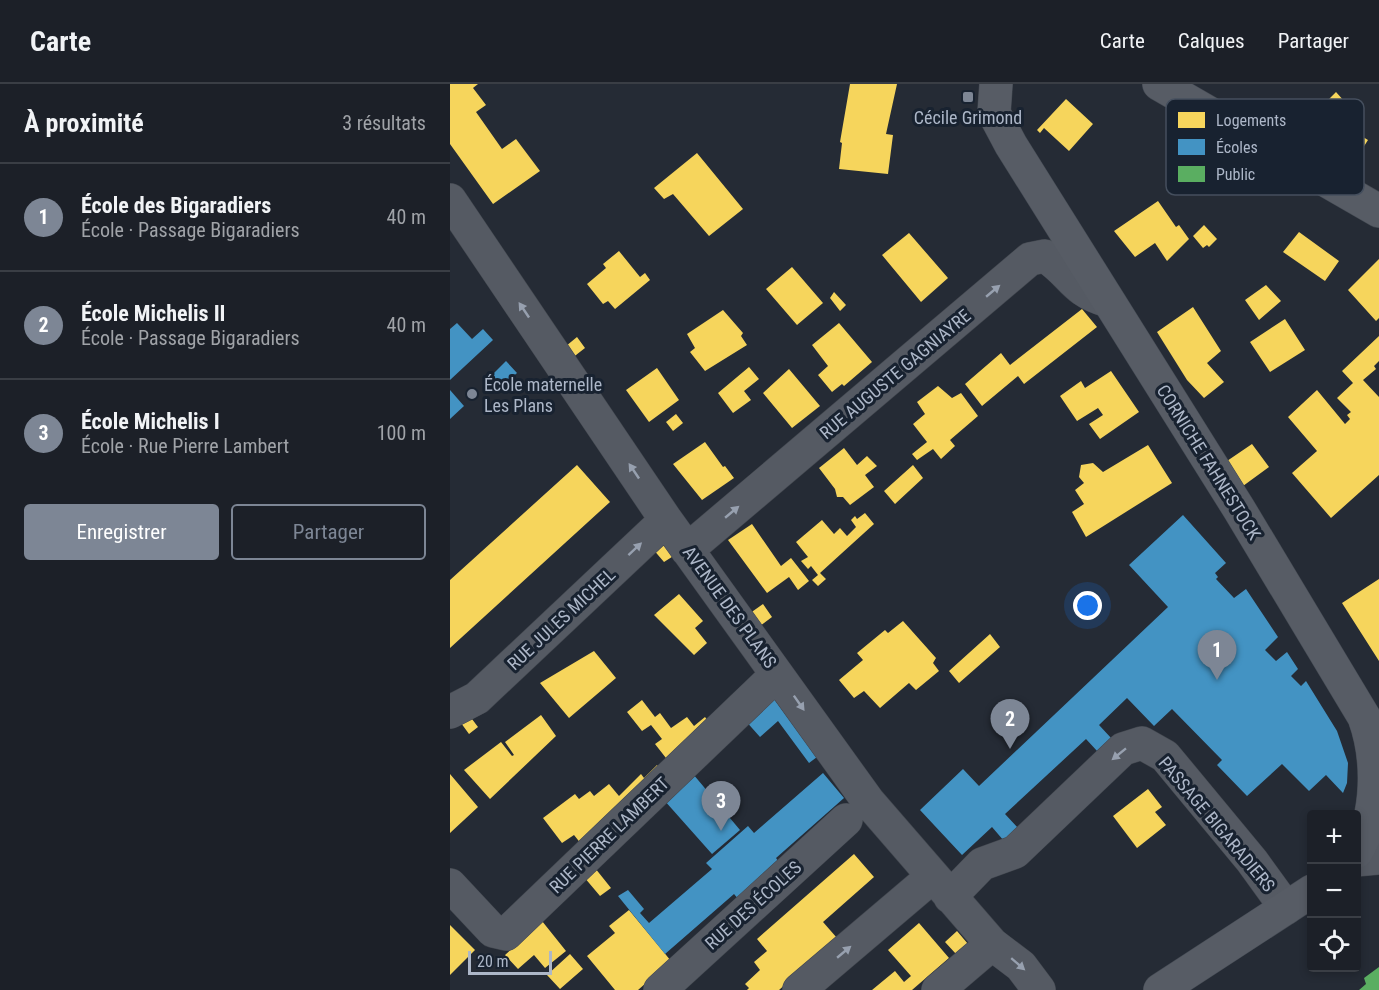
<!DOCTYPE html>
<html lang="fr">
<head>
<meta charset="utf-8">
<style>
  :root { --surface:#1c2028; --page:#252830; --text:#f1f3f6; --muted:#a0a3a8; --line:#3a3e45; --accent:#7d8695 }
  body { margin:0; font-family:"Roboto Condensed",sans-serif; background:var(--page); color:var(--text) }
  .controls { position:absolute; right:18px; bottom:18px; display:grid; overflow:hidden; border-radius:6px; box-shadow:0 3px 9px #0003 }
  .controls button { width:54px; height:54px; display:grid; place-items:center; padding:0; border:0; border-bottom:2px solid var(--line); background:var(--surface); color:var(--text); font:30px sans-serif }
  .scale { position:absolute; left:18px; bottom:15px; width:84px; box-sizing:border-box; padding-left:6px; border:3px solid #adb7c8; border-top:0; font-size:16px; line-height:21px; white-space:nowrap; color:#adb7c8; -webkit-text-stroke:4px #182230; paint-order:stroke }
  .you { position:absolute; left:638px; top:522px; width:21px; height:21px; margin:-15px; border:4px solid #fff; border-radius:50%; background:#1a73e8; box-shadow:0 0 0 9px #1a73e833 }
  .badge { display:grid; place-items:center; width:39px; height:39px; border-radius:50%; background:var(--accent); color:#fff; font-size:20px; font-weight:700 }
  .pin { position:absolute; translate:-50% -50px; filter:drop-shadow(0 2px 3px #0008) }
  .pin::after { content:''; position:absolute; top:32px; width:21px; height:18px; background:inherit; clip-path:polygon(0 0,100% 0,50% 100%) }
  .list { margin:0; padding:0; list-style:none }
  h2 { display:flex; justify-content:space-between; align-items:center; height:78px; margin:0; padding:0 24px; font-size:26px }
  h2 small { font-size:20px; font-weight:400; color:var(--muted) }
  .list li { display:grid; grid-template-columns:39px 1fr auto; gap:18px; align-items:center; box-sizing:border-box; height:108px; padding:0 24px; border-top:2px solid var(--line) }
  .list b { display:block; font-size:22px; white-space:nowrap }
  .list p { margin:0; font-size:20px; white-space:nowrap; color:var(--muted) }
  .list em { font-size:20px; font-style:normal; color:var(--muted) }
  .actions { display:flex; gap:12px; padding:18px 24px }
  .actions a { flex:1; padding:14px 0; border:2px solid var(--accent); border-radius:6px; text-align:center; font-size:21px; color:var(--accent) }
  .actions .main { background:var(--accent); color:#fff }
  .icon { flex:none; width:33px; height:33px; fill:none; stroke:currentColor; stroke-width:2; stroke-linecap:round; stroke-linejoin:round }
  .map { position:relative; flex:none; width:929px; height:906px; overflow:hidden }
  header { display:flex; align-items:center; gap:36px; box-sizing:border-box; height:84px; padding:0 30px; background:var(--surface); border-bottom:2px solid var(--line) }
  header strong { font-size:28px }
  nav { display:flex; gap:33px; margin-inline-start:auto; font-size:21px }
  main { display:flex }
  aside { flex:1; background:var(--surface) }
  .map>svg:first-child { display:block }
  .homes { fill:#f6d55c }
  .schools { fill:#4393c3 }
  .public { fill:#5aae61 }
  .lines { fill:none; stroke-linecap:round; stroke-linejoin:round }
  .minor-casing { stroke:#41464e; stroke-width:34 }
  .major-casing { stroke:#424851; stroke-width:34 }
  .minor { stroke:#555a63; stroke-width:33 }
  .major { stroke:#575c65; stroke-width:33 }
  .oneway { fill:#97a0af }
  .poi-dot { fill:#7d8695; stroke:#182230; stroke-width:2 }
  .labels { text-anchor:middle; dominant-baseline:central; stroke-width:6; stroke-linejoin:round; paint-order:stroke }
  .poi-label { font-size:18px; fill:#adb7c8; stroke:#182230 }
  .street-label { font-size:18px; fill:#adb7c8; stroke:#182230 }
  .key { fill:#182230; stroke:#454f5e; stroke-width:1.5 }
  .key-label { font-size:16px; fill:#adb7c8 }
</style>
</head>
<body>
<header>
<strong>Carte</strong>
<nav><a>Carte</a><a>Calques</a><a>Partager</a></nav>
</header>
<main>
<aside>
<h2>À proximité<small>3 résultats</small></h2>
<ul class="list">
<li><span class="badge">1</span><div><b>École des Bigaradiers</b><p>École · Passage Bigaradiers</p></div><em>40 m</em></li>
<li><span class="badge">2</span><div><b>École Michelis II</b><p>École · Passage Bigaradiers</p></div><em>40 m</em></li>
<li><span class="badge">3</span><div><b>École Michelis I</b><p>École · Rue Pierre Lambert</p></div><em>100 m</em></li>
</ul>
<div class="actions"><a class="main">Enregistrer</a><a>Partager</a></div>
</aside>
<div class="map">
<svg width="929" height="906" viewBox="0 0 929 906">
  <rect width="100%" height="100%" fill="#252b35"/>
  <!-- homes -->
  <path class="homes" d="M0 0H28L23 4 36 21 26 28 52 65 66 55 90 87 43 120 0 60Z
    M400 0H447L436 50 443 51 438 90 389 85 392 59 390 58Z
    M886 8 895 18 885 28 875 19Z
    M616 15 643 40 619 67 594 44 590 49 587 46Z
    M878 32 918 56 904 78 895 73 891 81 860 63Z
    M247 69 293 125 259 152 223 110 214 115 204 104Z
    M708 117 726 143 729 141 739 155 717 177 705 159 685 173 664 147Z
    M754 141 767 155 759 163 757 161 753 164 743 152Z
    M849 148 889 177 875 197 833 168Z
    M459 149 498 194 471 218 432 171Z
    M169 167 190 193 195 189 200 196 165 225 158 217 153 220 137 200 156 184 153 180Z
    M929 175V234L926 237 898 206Z
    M342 183 373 219 347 241 316 205Z
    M816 201 831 217 809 236 795 216Z
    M384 208 396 221 390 227 380 214Z
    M743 223 771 267 757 279 774 298 754 314 737 296 707 248Z
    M632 225 647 243 574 300 568 292 532 322 515 300 551 269 560 281Z
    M273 226 293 249 291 252 297 261 255 287 240 268 245 264 237 250Z
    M835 235 855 266 820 288 800 258Z
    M389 239 422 278 394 302 392 300 382 308 368 291 378 282 362 261Z
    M929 252V277L924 282 926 285 913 296 929 313V391L881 434 842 389 867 367 838 333 867 306 895 340 900 335 897 331 901 328 887 314 903 299 892 287Z
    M127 253 135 264 117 278 110 267Z
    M299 283 309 295 294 307 301 316 283 329 268 309Z
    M207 284 229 316 199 338 176 306Z
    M339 285 370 322 342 344 313 309Z
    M661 287 689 328 650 355 639 340 653 331 648 324 627 337 610 312 631 297 635 304Z
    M488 302 502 314 511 309 528 332 500 356 505 362 491 375 483 365 467 376 462 370 477 358 463 340 475 330 467 318Z
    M226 330 233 339 223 347 216 338Z
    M255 358 273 383 275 382 284 394 252 416 223 380Z
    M802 360 819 383 793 402 777 377Z
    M698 361 722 399 636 453 622 428 634 420 625 406 634 399 629 393 631 381 643 379 653 388Z
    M394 364 407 381 417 372 427 382 415 391 424 403 400 421 393 413H387L385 405 369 384Z
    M127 381 160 418 0 564V496Z
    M463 381 473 394 445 420 434 407Z
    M415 429 424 440 370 489 376 495 368 502 362 496 368 491 361 482 358 485 351 477 358 473 346 458 372 436 384 450 390 444 397 452 406 443 401 436 405 432 407 435Z
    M302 440 331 482 341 474 359 497 348 506 339 493 317 509 278 456Z
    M213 454 225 471 214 478 202 464Z
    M929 495V577L892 519Z
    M229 510 253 537 245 544 257 559 244 571 204 531Z
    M313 520 322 533 306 545 296 532Z
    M453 537 486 574 483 579 489 587 466 606 459 599 430 624 414 607 404 614 389 596 413 576 407 569 435 546 438 549Z
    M540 550 550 563 509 599 499 587Z
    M144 567 166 594 119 634 90 599Z
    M192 616 205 633 210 629 221 644 237 633 244 642 255 633 263 644 223 683 205 660 212 655 201 641 192 647 177 628Z
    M19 631 28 643 19 650 11 639Z
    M91 631 106 652 40 715 14 686 51 658 62 672 64 671 55 658Z
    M207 681 216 690 136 766 124 751 112 759 93 734 125 710 129 715 140 707 144 712 159 700 169 712 191 690 194 694Z
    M0 690 28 723 0 749Z
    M698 705 712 723 705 728 716 741 687 764 663 732Z
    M404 770 424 793 373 838 387 854 329 906H297L299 904 295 900 310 886 304 878 317 867 307 855Z
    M145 784 161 804 150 812 134 793Z
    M179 826 221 877 188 906H165L137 872 165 849 159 842Z
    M92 837 116 867 95 884 84 871 68 885 55 871Z
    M469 839 499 874 462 906H422L445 887 454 898 461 892 438 866Z
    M0 841 25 866 0 891Z
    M507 847 518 860 506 870 495 858Z
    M120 870 133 885 110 905 97 891Z"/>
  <!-- schools -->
  <path class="schools" d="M7 239 22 255 33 245 43 256 0 296V245Z
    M56 277 67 289 49 305 39 294Z
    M0 306 14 322 0 335Z
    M733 431 776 479 765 489 768 493 766 495 784 514 796 505 828 553 815 566 826 577 837 568 848 585 841 592 851 602 856 597 887 647 898 679 897 699 893 709 876 691 859 707 832 680 797 712 767 681 772 676 722 625 704 642 677 614 649 641 662 655 648 668 636 655 555 730 568 744 554 757 542 743 512 771 470 726 513 685 529 702 718 523 679 481Z
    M322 612 367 673 359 679 328 637 310 653 294 635Z
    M373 689 394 714 326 774 331 781 290 817 284 810 215 870 168 812 178 806 194 825 190 829 199 839 262 785 256 779 298 742 304 749Z
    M243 690 290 746 262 770 214 716Z"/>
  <!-- public -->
  <path class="public" d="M929 883V906H909L916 900 914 894Z"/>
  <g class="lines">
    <defs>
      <path id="minor" d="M0 116 216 436 418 717 542 860 571 882 589 906
        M237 466 580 175 595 172C623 190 621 206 658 217
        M0 628 27 614 216 436
        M906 776 929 774
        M0 801 43 847 56 850 317 600
        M500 813 532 780 565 768 673 665 692 659 715 672 802 777 836 824
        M210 906 396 736
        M349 906 482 793
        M488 906 542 860"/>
      <path id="major" d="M546 0 544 29 561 61 789 425 914 633C929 674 929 732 906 768
        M709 0 929 127
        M710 906 862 807"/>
    </defs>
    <!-- minor casing -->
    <use href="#minor" class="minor-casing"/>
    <!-- major casing -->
    <use href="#major" class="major-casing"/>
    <!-- minor -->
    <use href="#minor" class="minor"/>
    <!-- major -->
    <use href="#major" class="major"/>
  </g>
  <!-- one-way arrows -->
  <defs><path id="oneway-solid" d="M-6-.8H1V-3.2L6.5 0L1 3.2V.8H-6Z" transform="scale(1.5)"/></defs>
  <g class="oneway">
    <use href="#oneway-solid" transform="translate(543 207) rotate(-40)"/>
    <use href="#oneway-solid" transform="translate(74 226) rotate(-124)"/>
    <use href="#oneway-solid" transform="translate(184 387) rotate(-124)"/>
    <use href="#oneway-solid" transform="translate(282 428) rotate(-40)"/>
    <use href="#oneway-solid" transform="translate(185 465) rotate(-43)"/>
    <use href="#oneway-solid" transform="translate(349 619) rotate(55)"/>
    <use href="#oneway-solid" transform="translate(669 670) rotate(141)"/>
    <use href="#oneway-solid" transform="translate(394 868) rotate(-40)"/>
    <use href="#oneway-solid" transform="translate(568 880) rotate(41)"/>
  </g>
  <!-- markers -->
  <g class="poi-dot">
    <rect x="512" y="7" width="12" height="12" rx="3"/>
    <circle cx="22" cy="310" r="6"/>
  </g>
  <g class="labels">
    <!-- poi labels -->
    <g class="poi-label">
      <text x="518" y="33">Cécile Grimond</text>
      <text x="34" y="300" text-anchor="start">École maternelle<tspan x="34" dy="21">Les Plans</tspan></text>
    </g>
    <!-- street labels -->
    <g class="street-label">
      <text transform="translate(445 290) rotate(-40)">RUE AUGUSTE GAGNIAYRE</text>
      <text transform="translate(759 378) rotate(58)">CORNICHE FAHNESTOCK</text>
      <text transform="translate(280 523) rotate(54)">AVENUE DES PLANS</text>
      <text transform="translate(111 535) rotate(-43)">RUE JULES MICHEL</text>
      <text transform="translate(767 740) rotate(50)">PASSAGE BIGARADIERS</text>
      <text transform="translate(159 751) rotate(-44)">RUE PIERRE LAMBERT</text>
      <text transform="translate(303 821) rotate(-42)">RUE DES ÉCOLES</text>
    </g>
  </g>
  <!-- legend -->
  <rect x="716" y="15" width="198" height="96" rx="9" class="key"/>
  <rect x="728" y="28" width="27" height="16" fill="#f6d55c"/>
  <rect x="728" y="55" width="27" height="16" fill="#4393c3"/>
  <rect x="728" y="82" width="27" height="16" fill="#5aae61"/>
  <g class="key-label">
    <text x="766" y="42">Logements</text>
    <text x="766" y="69">Écoles</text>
    <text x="766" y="96">Public</text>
  </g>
</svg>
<div class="controls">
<button>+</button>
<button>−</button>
<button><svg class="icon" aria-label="locate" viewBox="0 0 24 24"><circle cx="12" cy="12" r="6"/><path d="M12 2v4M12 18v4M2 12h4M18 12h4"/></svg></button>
</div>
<div class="scale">20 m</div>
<div class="you"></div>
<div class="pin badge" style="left:767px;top:596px">1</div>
<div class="pin badge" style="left:560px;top:665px">2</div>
<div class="pin badge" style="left:271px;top:747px">3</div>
</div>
</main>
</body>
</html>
